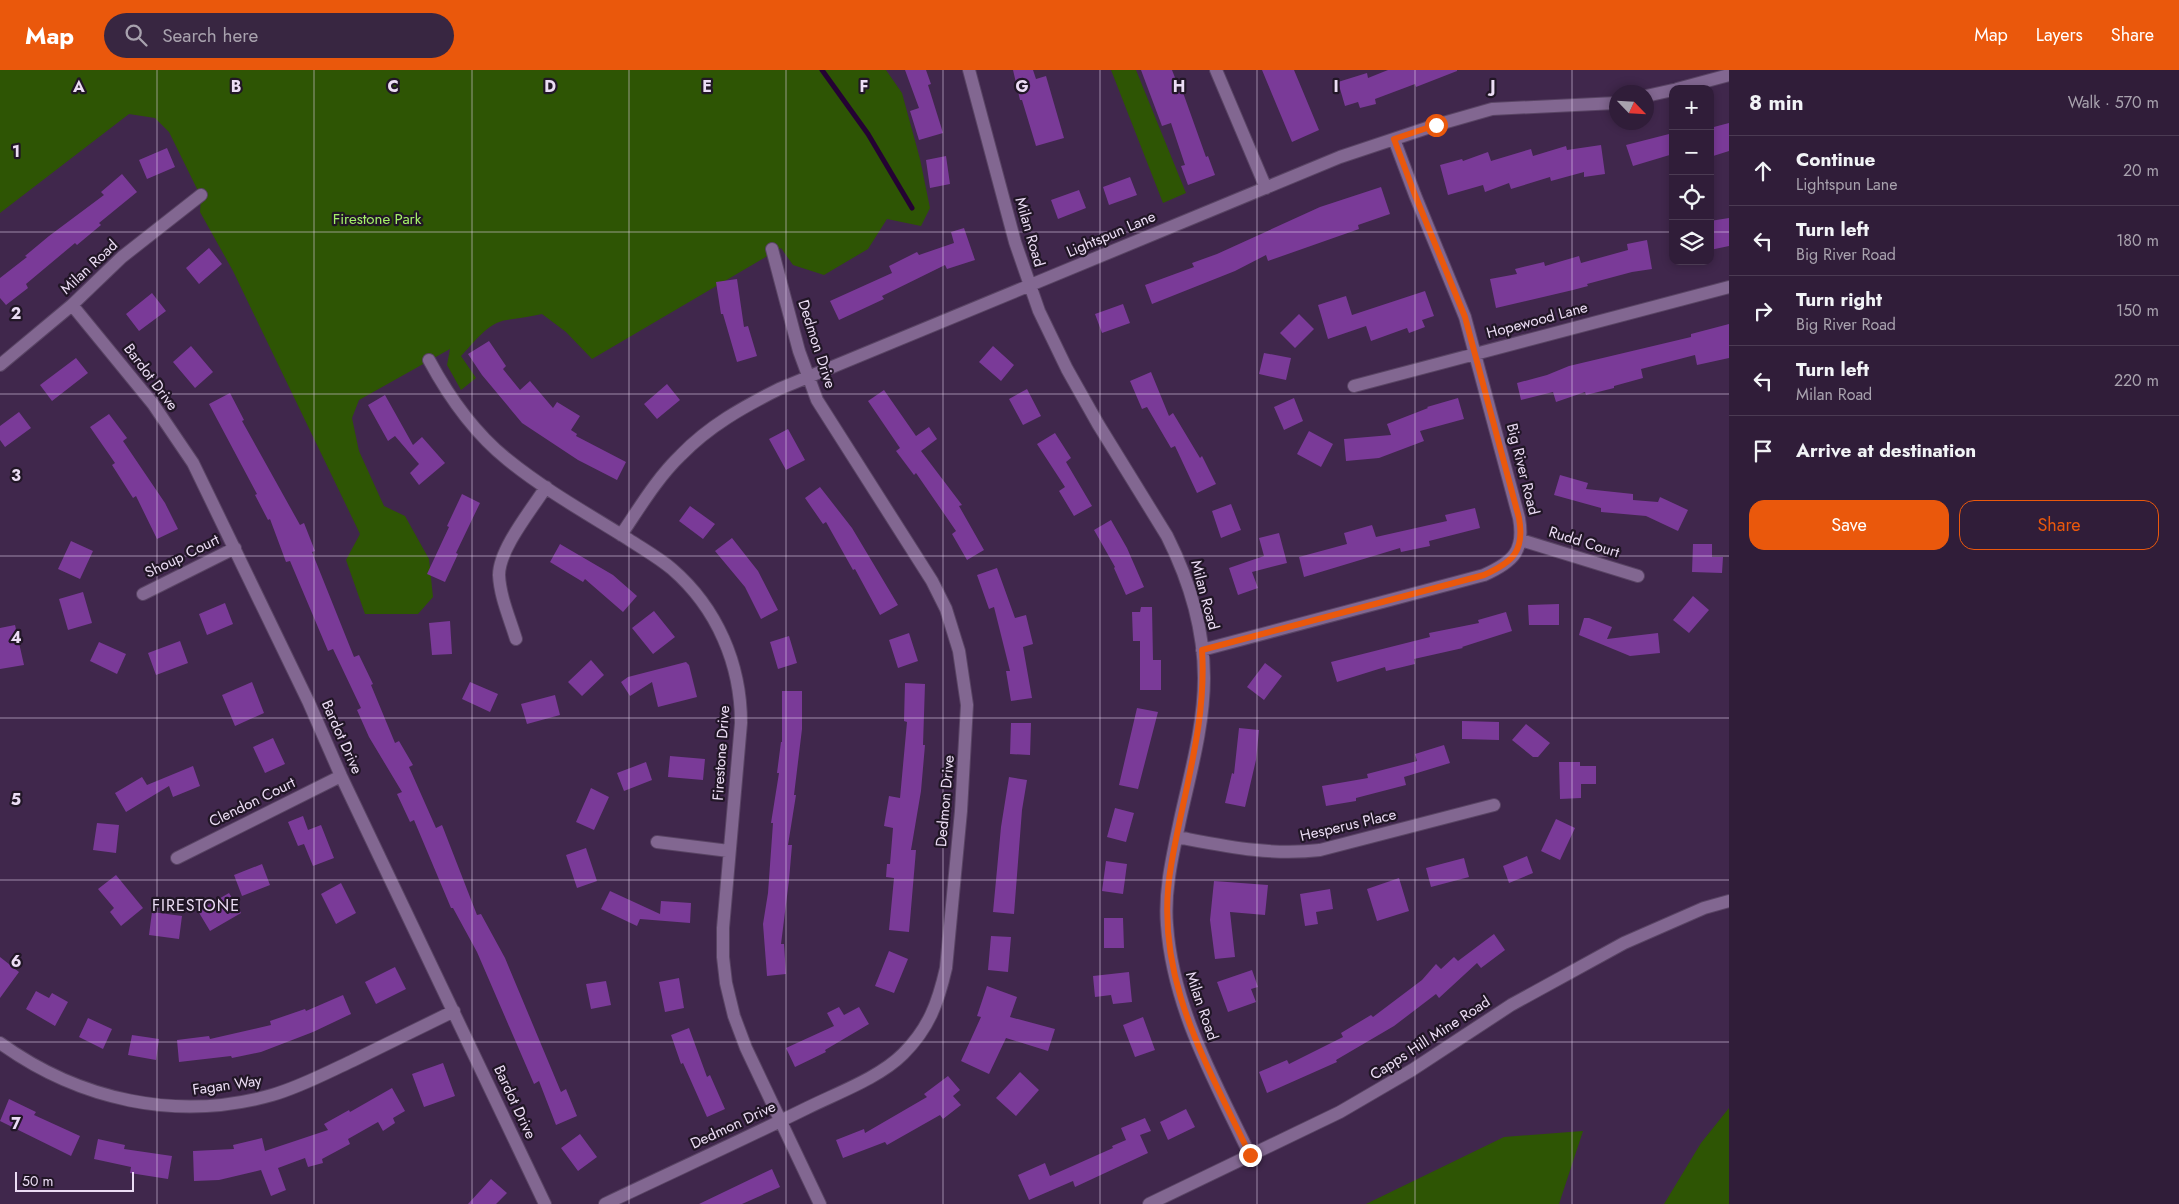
<!DOCTYPE html>
<html lang="en">
<head>
<meta charset="utf-8">
<style>
  :root { --surface:#301d39; --page:#382641; --text:#f1f3f6; --muted:#a8a2ae; --line:#4b3b53; --accent:#ea580c }
  body { margin:0; font-family:Jost,sans-serif; background:var(--page); color:var(--text) }
  .controls { position:absolute; right:15px; top:15px; display:grid; overflow:hidden; border-radius:10px; box-shadow:0 2px 8px #0003 }
  .controls button { width:45px; height:45px; display:grid; place-items:center; padding:0; border:0; border-bottom:1px solid var(--line); background:var(--surface); color:var(--text); font:25px sans-serif }
  .compass { position:absolute; left:1609px; top:15px; width:45px; height:45px; border-radius:50%; background:var(--surface); box-shadow:0 2px 8px #0003; rotate:115deg }
  .scale { position:absolute; left:15px; bottom:12px; width:119px; box-sizing:border-box; padding-left:5px; border:2px solid #ecddf5; border-top:0; font-size:14px; line-height:18px; white-space:nowrap; color:#ecddf5; -webkit-text-stroke:4px #211626; paint-order:stroke }
  .stop { position:absolute; width:15px; height:15px; margin:-11px; border:4px solid #ea580c; border-radius:50%; background:#fff }
  .stop.end { background:#ea580c; border-color:#fff; box-shadow:0 1px 5px #0008 }
  .list { margin:0; padding:0; list-style:none }
  h2 { display:flex; justify-content:space-between; align-items:center; height:65px; margin:0; padding:0 20px; font-size:21px }
  h2 small { font-size:16px; font-weight:400; color:var(--muted) }
  .list li { display:grid; grid-template-columns:32px 1fr auto; gap:15px; align-items:center; box-sizing:border-box; height:70px; padding:0 20px; border-top:1px solid var(--line) }
  .list b { display:block; font-size:19px; white-space:nowrap }
  .list p { margin:0; font-size:16px; white-space:nowrap; color:var(--muted) }
  .list em { font-size:16px; font-style:normal; color:var(--muted) }
  .actions { display:flex; gap:10px; padding:15px 20px }
  .actions a { flex:1; padding:11px 0; border:1px solid var(--accent); border-radius:15px; text-align:center; font-size:18px; color:var(--accent) }
  .actions .main { background:var(--accent); color:#fff }
  .icon { flex:none; width:28px; height:28px; fill:none; stroke:currentColor; stroke-width:2; stroke-linecap:round; stroke-linejoin:round }
  .map { position:relative; flex:none; width:1729px; height:1134px; overflow:hidden }
  header { display:flex; align-items:center; gap:30px; box-sizing:border-box; height:70px; padding:0 25px; background:var(--accent); color:#fff }
  header strong { font-size:24px }
  nav { display:flex; gap:28px; margin-inline-start:auto; font-size:18px }
  .search { width:350px; height:45px; background:var(--page); display:flex; align-items:center; gap:12px; box-sizing:border-box; padding:0 18px; border-radius:28px; color:var(--muted); font-size:19px }
  main { display:flex }
  aside { flex:1; background:var(--surface) }
  .map>svg:first-child { display:block }
  .green { fill:#2e5504 }
  .lines { fill:none; stroke-linecap:round; stroke-linejoin:round }
  .stream { stroke:#240233; stroke-width:5 }
  .building { fill:#7a3a98 }
  .street-casing { stroke:#594464; stroke-width:14 }
  .secondary-casing { stroke:#594464; stroke-width:14 }
  .street { stroke:#826791; stroke-width:12 }
  .secondary { stroke:#826791; stroke-width:12 }
  .route { stroke:#ea580c; stroke-width:6 }
  .grid { fill:none; stroke:#ecddf5; stroke-width:1; stroke-opacity:0.55 }
  .labels { text-anchor:middle; dominant-baseline:central; stroke-width:4.5; stroke-linejoin:round; paint-order:stroke }
  .park-label { font-size:15px; fill:#a5f16a; stroke:#211626 }
  .street-label { font-size:15px; fill:#ecddf5; stroke:#211626 }
  .neighbourhood-label { font-size:16px; letter-spacing:1px; fill:#ecddf5; stroke:#211626 }
  .grid-label { font-size:16px; text-anchor:middle; font-weight:bold; fill:#ecddf5; stroke:#211626; stroke-width:4.5; stroke-linejoin:round; paint-order:stroke }
</style>
</head>
<body>
<header>
<strong>Map</strong>
<div class="search"><svg class="icon" aria-label="search" viewBox="0 0 24 24"><circle cx="10" cy="10" r="6"/><path d="M15 15l6 6"/></svg>Search here</div>
<nav><a>Map</a><a>Layers</a><a>Share</a></nav>
</header>
<main>
<div class="map">
<svg width="1729" height="1134" viewBox="0 0 1729 1134">
  <rect width="100%" height="100%" fill="#40274c"/>
  <!-- green -->
  <path class="green" d="M0 0H886L902 23 920 89 930 138 921 156 887 149 868 179 824 205 793 195 781 178 592 289 566 262 542 244C530 247 519 248 507 250 488 252 473 274 461 286L476 308 461 320 447 295 450 279 359 330 352 348 359 381 384 436 405 446 429 489 433 527 418 544H365L346 490 360 464 233 201 200 142 201 127 169 62 155 48 129 44 0 143Z
    M1111 0H1136L1186 123 1163 133Z
    M1729 1038V1134H1664L1701 1073Z
    M1583 1061 1559 1134H1366L1504 1067Z"/>
  <g class="lines">
    <!-- stream -->
    <path class="stream" d="M822 0 868 64 912 138"/>
  </g>
  <!-- building -->
  <path class="building" d="M905 0H926L931 14 928 15 943 63 919 70 910 41 919 38Z
    M1013 0H1033L1036 9 1046 6 1064 68 1036 76 1022 30H1020Z
    M1141 0H1172L1179 18 1181 17 1206 87 1208 86 1215 105 1188 115 1181 96 1185 95 1171 53 1162 56Z
    M1262 0H1294L1319 60 1292 72Z
    M1388 0H1457V1L1416 17 1415 14 1375 29 1376 34 1360 38 1358 32 1345 36 1338 12 1367 3 1368 8Z
    M1729 53V81L1710 87V58Z
    M1673 63V84L1633 96 1626 75Z
    M1601 75 1605 104 1584 107V102L1551 111 1550 107 1511 119 1509 113 1485 122 1483 115 1448 125 1440 95 1462 89 1463 91 1488 82 1491 91 1531 79 1533 86 1566 76 1567 80Z
    M167 78 175 97 147 109 139 90Z
    M946 86 950 114 930 118 926 90Z
    M122 104 137 122 99 153 101 155 77 175 75 173 26 214 28 218 6 235 0 228V208L27 187 25 186 49 166 104 125 101 122Z
    M1130 107 1137 125 1109 135 1103 117Z
    M1381 117 1390 144 1358 155 1359 159 1268 191 1266 185 1235 201 1152 234 1145 215 1194 197 1192 193 1217 184 1320 137Z
    M1079 120 1086 138 1058 149 1051 130Z
    M1729 148V176L1710 180V151Z
    M964 158 975 190 947 199 945 195 882 226 884 229 839 250 830 231 892 203 889 196 917 182 919 185 954 173 951 162Z
    M1647 170 1652 199 1632 202 1587 214 1588 216 1573 220 1496 238 1490 209 1517 204 1515 199 1544 192 1545 196 1579 186 1581 193 1628 180 1627 174Z
    M209 178 222 194 199 214 186 198Z
    M737 209 744 257 748 256 757 286 737 292 723 244H721L716 212Z
    M1425 221 1434 246 1422 250 1425 257 1409 263 1407 258 1371 271 1366 256 1328 269 1318 235 1346 226 1352 245Z
    M152 223 166 241 139 261 126 244Z
    M1123 234 1130 253 1102 263 1095 244Z
    M1299 244 1314 259 1295 278 1280 263Z
    M1729 254V288L1697 295 1695 285 1641 299 1643 308 1614 316V318L1586 325 1585 322 1556 332 1553 322 1521 330 1517 313 1547 305 1569 296 1691 267V264Z
    M489 271 506 296 503 299 520 320 530 311 553 338 557 332 580 346 571 360 577 364 576 366 626 392 617 410 578 390 522 353 482 305 468 284Z
    M191 276 213 302 195 318 173 292Z
    M993 276 1014 295 1001 311 979 292Z
    M1264 283 1291 288 1286 310 1259 304Z
    M76 288 88 303 52 331 40 315Z
    M1151 302 1169 346 1173 343 1200 388 1202 386 1216 414 1197 423 1175 376 1171 378 1147 337 1142 339 1130 311Z
    M667 314 680 330 657 349 644 334Z
    M1027 319 1041 346 1023 355 1009 329Z
    M884 320 916 366 929 357 937 369 921 381 962 435 959 436 984 480 967 490 952 464 956 461 916 403 914 405 896 381 900 378 868 331Z
    M230 323 244 350 242 351 300 455 304 453 315 481 312 482 354 587 359 585 373 614 371 615 395 673 399 671 413 695 409 697 436 758 442 755 477 845 481 844 505 888 561 1022 566 1019 577 1046 556 1055 539 1011 534 1014 477 882 453 838H451L414 750 410 752 397 724 402 722 369 667 357 640 361 638 333 579 328 581 290 491 286 492 270 449 268 450 255 425 257 424 209 334Z
    M385 325 413 375 422 367 445 393 419 415 410 403 419 394 395 366 388 371 368 335Z
    M1294 328 1303 351 1284 360 1274 337Z
    M1458 328 1464 349 1420 361 1424 371 1379 388 1346 391 1344 369 1391 365 1387 354 1428 338 1427 337Z
    M19 342 31 358 5 377 0 370V356Z
    M109 344 127 368 123 371 165 433 178 459 157 469 136 426 133 428 112 395 115 393 90 357Z
    M788 359 805 390 786 400 769 369Z
    M1309 361 1333 374 1321 397 1297 384Z
    M1055 363 1071 388 1066 392 1092 436 1074 446 1059 421 1065 417 1037 374Z
    M1560 405 1588 413 1586 419 1633 424V430L1658 432 1660 427 1688 440 1678 461 1646 446 1601 442V438L1554 425Z
    M820 417 852 458 898 535 880 545 855 499 853 500 826 452 823 454 805 428Z
    M462 424 480 433 456 483 458 484 445 512 427 504 449 457 447 456Z
    M1231 434 1241 460 1221 468 1212 441Z
    M690 436 715 454 703 469 679 451Z
    M1475 438 1480 458 1429 471 1430 476 1401 482 1400 478 1304 507 1299 487 1347 474 1344 463 1372 455 1376 467 1447 451 1445 445Z
    M1111 450 1127 478 1144 517 1126 525 1114 498 1115 497 1094 460Z
    M1279 463 1287 493 1252 502 1258 518 1238 525 1229 498 1264 486 1259 468Z
    M732 468 758 501 778 540 761 549 745 517 715 481Z
    M71 471 93 481 80 509 58 499Z
    M560 474 613 505 637 526 623 542 585 509 583 512 550 492Z
    M1693 474H1712V487H1723L1722 503 1692 502Z
    M997 498 1015 548 1026 545 1033 574 1023 577 1032 628 1011 631 1006 601H1010L994 537 989 539 977 505Z
    M83 522 92 553 68 560 59 529Z
    M1693 526 1709 540 1689 563 1673 550Z
    M225 533 233 554 207 565 199 544Z
    M1559 534V555H1529L1528 535Z
    M1141 537H1152L1153 590H1161V620H1140V571H1133L1132 542H1140Z
    M654 541 675 567 653 584 632 558Z
    M1506 542 1512 561 1462 577 1463 578 1414 589 1415 594 1386 601 1385 597 1337 612 1331 592 1430 567 1429 563 1479 553 1478 550Z
    M1584 548H1589L1612 557 1607 569 1658 563 1660 583 1630 586 1579 565Z
    M450 551 452 584 432 585 429 553Z
    M15 555 24 595 0 599V558Z
    M909 563 918 591 898 598 889 570Z
    M789 566 797 593 778 599 770 572Z
    M180 571 188 593 156 605 148 583Z
    M99 572 126 584 117 604 90 591Z
    M591 590 604 605 582 626 568 612Z
    M686 592 689 595 697 627 658 637 652 612 630 626 621 612 628 607Z
    M1265 593 1282 606 1264 630 1247 617Z
    M252 612 264 643 235 656 222 625Z
    M470 612 498 624 490 642 462 629Z
    M905 613 925 614 923 675H925L921 721 911 780H916L909 862 889 860 894 808 886 807 887 794H890L893 758 884 756 889 726 900 728 907 652 904 651Z
    M782 621H802V659L794 725H796L788 775H792L789 810 781 874H784L786 904 767 906 763 854 768 823 773 753H771L779 703H777L781 672H782Z
    M555 625 560 645 527 654 521 634Z
    M1137 638 1158 642 1138 719 1119 715Z
    M1462 651 1499 652V670L1462 669Z
    M1011 653H1031L1030 685 1010 684Z
    M1526 654 1550 673 1538 687H1533L1512 670Z
    M1239 658 1259 660 1256 690 1245 737 1225 733 1232 703 1234 704Z
    M273 668 285 694 265 703 253 677Z
    M1444 675 1450 693 1404 707 1406 715 1356 728V731L1326 736 1322 716 1368 708 1367 704 1417 691 1415 684Z
    M670 686 705 689 703 710 668 707Z
    M646 692 652 710 624 721 617 703Z
    M1559 692H1580V696H1596V714H1581V728L1560 729Z
    M193 696 200 716 173 727 169 716 126 742 115 723 142 707 147 715Z
    M1009 707 1027 710 1022 740 1014 844 993 842 1001 757Z
    M591 718 609 727 594 760 576 752Z
    M1115 738 1134 743 1126 772 1107 767Z
    M303 746 308 760 321 755 334 788 313 796 304 774 298 776 288 752Z
    M1556 749 1575 758 1560 790 1541 781Z
    M97 753 119 755 116 783 93 780Z
    M586 778 597 811 577 818 566 785Z
    M1527 786 1533 803 1509 813 1503 796Z
    M1464 788 1469 807 1431 817 1426 798Z
    M1106 791 1127 794 1123 824 1102 821Z
    M262 794 270 815 242 826 234 805Z
    M116 805 143 838 121 856 110 842 114 838 98 819Z
    M1399 808 1409 841 1377 851 1367 819Z
    M1214 811 1268 815 1265 845 1230 842 1235 887 1215 889 1210 850Z
    M341 813 356 843 336 854 321 824Z
    M1330 819 1333 839 1316 842 1318 854 1305 856 1300 824Z
    M610 821 660 844 661 831 691 833 690 853 640 849 637 856 601 839Z
    M229 823 241 843 210 861 198 841Z
    M152 842 182 846 179 869 149 865Z
    M1104 848H1123L1124 878H1104Z
    M1494 864 1505 880 1481 898 1477 893 1439 928 1436 924 1394 956 1336 990 1337 992 1267 1023 1259 1002 1287 990 1289 994 1343 967 1341 963 1371 945 1373 947 1422 910 1436 894 1441 899 1454 887 1458 891Z
    M991 866 1011 867 1008 902 988 900Z
    M889 881 908 889 894 923 875 916Z
    M0 887 19 902 0 928Z
    M395 897 406 919 376 934 365 912Z
    M1252 900 1258 917 1251 919 1256 932 1228 942 1217 912Z
    M1129 902 1132 932 1113 934 1111 925 1095 927 1093 906Z
    M679 908 684 938 665 942 659 912Z
    M606 911 611 935 591 939 586 914Z
    M987 916 1017 927 1010 947 1055 959 1048 981 1006 968 989 1004 961 991 981 947 977 946Z
    M36 921 49 928 52 923 68 932 55 956 26 939Z
    M343 925 351 944 313 962 261 982 232 988 231 986 179 992 177 970 209 966 210 969 271 955 270 951 305 939 306 941Z
    M839 937 844 945 859 937 869 954 825 980 826 982 795 997 786 978 834 956 827 943Z
    M1143 947 1155 980 1135 987 1123 955Z
    M88 948 112 959 103 979 79 967Z
    M689 958 707 1007 710 1005 725 1039 707 1047 683 993 681 994 671 965Z
    M132 965 159 969 156 990 128 985Z
    M443 993 455 1026 424 1037 412 1004Z
    M1020 1002 1039 1020 1016 1046 996 1028Z
    M948 1006 960 1020 953 1026 961 1035 943 1049 940 1045 887 1075 885 1072 843 1088 836 1070 864 1059 865 1063 927 1027 924 1024Z
    M392 1018 405 1041 393 1048 395 1053 383 1061 378 1052 348 1069 350 1074 322 1089 323 1093 308 1097 305 1088 278 1098 286 1120 271 1126 261 1100 219 1110 194 1111 193 1081 234 1079 233 1075 262 1068 265 1081 328 1060 324 1054 349 1040 350 1042Z
    M9 1029 36 1042 34 1045 80 1066 71 1086 0 1051Z
    M1186 1039 1195 1057 1168 1070 1160 1052Z
    M1145 1048 1151 1061 1140 1065 1148 1083 1075 1117 1073 1111 1029 1130 1018 1105 1045 1093 1050 1106 1113 1078 1112 1076 1126 1070 1121 1058Z
    M580 1064 597 1087 578 1101 561 1078Z
    M98 1069 125 1075 124 1079 172 1086 168 1109 130 1103 131 1097 94 1089Z
    M772 1099 780 1117 742 1134H699Z
    M491 1109 507 1123 496 1134H468Z"/>
  <g class="lines">
    <defs>
      <path id="street" d="M969 0 1015 172 1039 241 1067 299 1098 354 1167 466C1189 510 1204 559 1204 608 1204 656 1190 704 1180 750 1173 784 1164 820 1167 855 1173 939 1215 1011 1250 1085
        M1216 0 1266 118
        M1677 19 1729 5
        M1646 26 1673 20
        M72 235 153 334 193 393 309 633 341 706 545 1134
        M429 290C450 329 474 363 508 390 545 420 588 444 628 469 643 479 659 488 672 499 717 538 741 594 741 653L723 858V887L726 913 734 946 746 978 820 1134
        M0 295 72 235 122 187 201 125
        M1354 316 1729 217
        M621 465C640 437 657 408 681 385 709 356 743 337 779 319L1340 87 1436 55 1492 39 1616 33
        M1521 470 1638 506
        M143 524 235 478
        M516 569C510 549 500 527 499 505 499 479 532 439 546 417
        M1202 580 1484 505C1513 492 1525 481 1519 448L1465 247 1415 125 1394 69
        M1177 767C1225 776 1270 786 1320 780L1494 735
        M657 772 729 781
        M177 788 341 706
        M0 973C79 1030 177 1052 272 1025 300 1017 326 1003 352 991 386 974 420 958 454 941
        M605 1134C672 1102 740 1071 807 1038 837 1023 879 1008 903 984 929 958 938 933 946 898L961 741 967 635 959 581 946 539 932 511 817 330 799 281 772 179"/>
      <path id="secondary" d="M1149 1134 1340 1042 1412 1000 1511 935 1624 873 1704 838 1729 831"/>
    </defs>
    <!-- street casing -->
    <use href="#street" class="street-casing"/>
    <!-- secondary casing -->
    <use href="#secondary" class="secondary-casing"/>
    <!-- street -->
    <use href="#street" class="street"/>
    <!-- secondary -->
    <use href="#secondary" class="secondary"/>
  </g>
  <g class="lines">
    <!-- route -->
    <path class="route" d="M1250 1085C1206 992 1152 904 1171 796 1183 723 1207 654 1202 580L1484 505C1513 492 1525 481 1519 448L1465 247 1415 125 1394 69 1436 55"/>
  </g>
  <!-- grid -->
  <path class="grid" d="M157 0V1134M314 0V1134M472 0V1134M629 0V1134M786 0V1134M943 0V1134M1100 0V1134M1257 0V1134M1415 0V1134M1572 0V1134M0 162H1673M1710 162H1729M0 324H1729M0 486H1729M0 648H1729M0 810H1729M0 972H1729"/>
  <g class="labels">
    <!-- park labels -->
    <g class="park-label">
      <text x="377" y="149">Firestone Park</text>
    </g>
    <!-- street labels -->
    <g class="street-label">
      <text transform="translate(1030 162) rotate(74)">Milan Road</text>
      <text transform="translate(1111 164) rotate(-23)">Lightspun Lane</text>
      <text transform="translate(89 197) rotate(-43)">Milan Road</text>
      <text transform="translate(1537 250) rotate(-15)">Hopewood Lane</text>
      <text transform="translate(817 274) rotate(72)">Dedmon Drive</text>
      <text transform="translate(151 307) rotate(53)">Bardot Drive</text>
      <text transform="translate(1523 399) rotate(76)">Big River Road</text>
      <text transform="translate(1584 472) rotate(17)">Rudd Court</text>
      <text transform="translate(182 486) rotate(-26)">Shoup Court</text>
      <text transform="translate(1205 525) rotate(75)">Milan Road</text>
      <text transform="translate(342 667) rotate(66)">Bardot Drive</text>
      <text transform="translate(721 683) rotate(-86)">Firestone Drive</text>
      <text transform="translate(945 731) rotate(-85)">Dedmon Drive</text>
      <text transform="translate(252 732) rotate(-26)">Clendon Court</text>
      <text transform="translate(1348 755) rotate(-13)">Hesperus Place</text>
      <text transform="translate(1202 936) rotate(71)">Milan Road</text>
      <text transform="translate(1430 968) rotate(-33)">Capps Hill Mine Road</text>
      <text transform="translate(227 1015) rotate(-8)">Fagan Way</text>
      <text transform="translate(515 1032) rotate(65)">Bardot Drive</text>
      <text transform="translate(733 1055) rotate(-25)">Dedmon Drive</text>
    </g>
    <!-- neighbourhood labels -->
    <g class="neighbourhood-label">
      <text x="196" y="835">FIRESTONE</text>
    </g>
  </g>
  <g class="grid-label">
    <text x="79" y="22">A</text>
    <text x="236" y="22">B</text>
    <text x="393" y="22">C</text>
    <text x="550" y="22">D</text>
    <text x="707" y="22">E</text>
    <text x="864" y="22">F</text>
    <text x="1022" y="22">G</text>
    <text x="1179" y="22">H</text>
    <text x="1336" y="22">I</text>
    <text x="1493" y="22">J</text>
    <text x="16" y="87">1</text>
    <text x="16" y="249">2</text>
    <text x="16" y="411">3</text>
    <text x="16" y="573">4</text>
    <text x="16" y="735">5</text>
    <text x="16" y="897">6</text>
    <text x="16" y="1059">7</text>
  </g>
</svg>
<div class="controls">
<button>+</button>
<button>−</button>
<button><svg class="icon" aria-label="locate" viewBox="0 0 24 24"><circle cx="12" cy="12" r="6"/><path d="M12 2v4M12 18v4M2 12h4M18 12h4"/></svg></button>
<button><svg class="icon" aria-label="layers" viewBox="0 0 24 24"><path d="M12 4l9 5-9 5-9-5zM3 14l9 5 9-5"/></svg></button>
</div>
<svg class="compass" viewBox="-18 -18 36 36"><path d="M0-13l5 13h-10z" fill="#e53935"/><path d="M0 13l5-13h-10z" fill="#a8a2ae"/></svg>
<div class="scale">50 m</div>
<div class="stop" style="left:1436px;top:55px"></div>
<div class="stop end" style="left:1250px;top:1085px"></div>
</div>
<aside>
<h2>8 min<small>Walk · 570 m</small></h2>
<ul class="list">
<li><svg class="icon" aria-label="ahead" viewBox="0 0 24 24"><path d="M12 20V5M6 11l6-6 6 6"/></svg><div><b>Continue</b><p>Lightspun Lane</p></div><em>20 m</em></li>
<li><svg class="icon" aria-label="left" viewBox="0 0 24 24"><path d="M17 20v-9H6M10 6l-5 5 5 5"/></svg><div><b>Turn left</b><p>Big River Road</p></div><em>180 m</em></li>
<li><svg class="icon" aria-label="right" viewBox="0 0 24 24"><path d="M7 20v-9h11M14 6l5 5-5 5"/></svg><div><b>Turn right</b><p>Big River Road</p></div><em>150 m</em></li>
<li><svg class="icon" aria-label="left" viewBox="0 0 24 24"><path d="M17 20v-9H6M10 6l-5 5 5 5"/></svg><div><b>Turn left</b><p>Milan Road</p></div><em>220 m</em></li>
<li><svg class="icon" aria-label="arrive" viewBox="0 0 24 24"><path d="M6 21V4h12l-3 4 3 4H6"/></svg><div><b>Arrive at destination</b></div></li>
</ul>
<div class="actions"><a class="main">Save</a><a>Share</a></div>
</aside>
</main>
</body>
</html>
